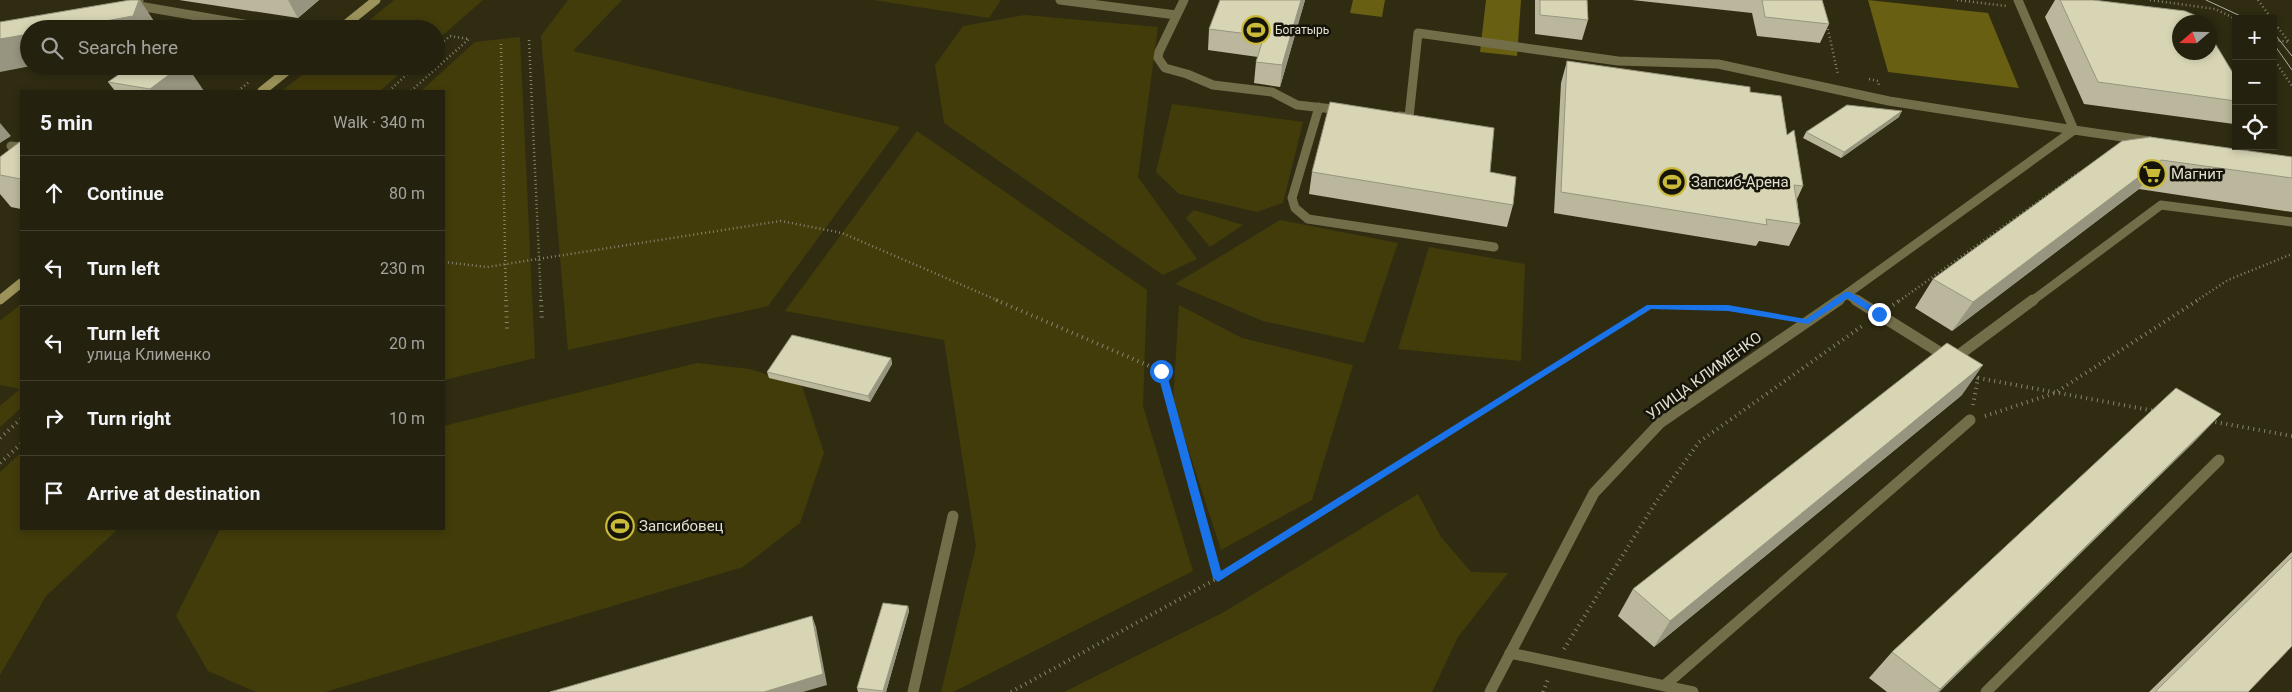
<!DOCTYPE html>
<html lang="en">
<head>
<meta charset="utf-8">
<style>
  :root { --surface:#24210e; --page:#2c2917; --text:#f1f3f6; --muted:#a3a39e; --line:#413e2e }
  body { margin:0; font-family:Roboto,sans-serif; background:var(--page); color:var(--text) }
  .controls { position:absolute; right:15px; top:15px; display:grid; overflow:hidden; border-radius:0px; box-shadow:0 2px 8px #0003 }
  .controls button { width:45px; height:45px; display:grid; place-items:center; padding:0; border:0; border-bottom:1px solid var(--line); background:var(--surface); color:var(--text); font:25px sans-serif }
  .compass { position:absolute; left:2172px; top:15px; width:45px; height:45px; border-radius:50%; background:var(--surface); box-shadow:0 2px 8px #0003; rotate:250deg }
  .stop { position:absolute; width:15px; height:15px; margin:-11px; border:4px solid #1a73e8; border-radius:50%; background:#fff }
  .stop.end { background:#1a73e8; border-color:#fff; box-shadow:0 1px 5px #0008 }
  .list { margin:0; padding:0; list-style:none }
  h2 { display:flex; justify-content:space-between; align-items:center; height:65px; margin:0; padding:0 20px; font-size:21px }
  h2 small { font-size:16px; font-weight:400; color:var(--muted) }
  .list li { display:grid; grid-template-columns:32px 1fr auto; gap:15px; align-items:center; box-sizing:border-box; height:75px; padding:0 20px; border-top:1px solid var(--line) }
  .list b { display:block; font-size:19px; white-space:nowrap }
  .list p { margin:0; font-size:16px; white-space:nowrap; color:var(--muted) }
  .list em { font-size:16px; font-style:normal; color:var(--muted) }
  .icon { flex:none; width:28px; height:28px; fill:none; stroke:currentColor; stroke-width:2; stroke-linecap:round; stroke-linejoin:round }
  .map { position:relative; flex:none; width:2292px; height:692px; overflow:hidden }
  .search { position:absolute; background:var(--surface); box-shadow:0 2px 8px #0003; left:20px; top:20px; width:425px; height:55px; display:flex; align-items:center; gap:12px; box-sizing:border-box; padding:0 18px; border-radius:28px; color:var(--muted); font-size:19px }
  .panel { position:absolute; background:var(--surface); box-shadow:0 2px 8px #0003; left:20px; top:90px; width:425px; height:440px; border-radius:0px }
  .map>svg:first-child { display:block }
  .green { fill:#423c0b }
  .forest { fill:#685f12 }
  .lines { fill:none; stroke-linecap:round; stroke-linejoin:round }
  .path-far1 { stroke:#878470; stroke-width:2.5; stroke-dasharray:1 3; stroke-linecap:butt }
  .path { stroke:#878470; stroke-width:4; stroke-dasharray:1 4.5; stroke-linecap:butt }
  .lane-far1 { stroke:#736e4a; stroke-width:9 }
  .lane { stroke:#736e4a; stroke-width:11 }
  .street-far1 { stroke:#736e4a; stroke-width:9 }
  .street { stroke:#736e4a; stroke-width:11 }
  .secondary { stroke:#9b9359; stroke-width:9 }
  .tram { stroke:#b2b09e; stroke-width:1 }
  .wall { fill:#bab79c }
  .shaded-wall { fill:#97957f }
  .building { fill:#d8d5b5; stroke:#97957f }
  .route { fill:#1a73e8 }
  .labels { text-anchor:middle; dominant-baseline:central; stroke-width:5; stroke-linejoin:round; paint-order:stroke }
  .far-poi-label { font-size:12px; fill:#e1dfd0; stroke:#161409; text-anchor:start }
  .poi-label { font-size:15px; fill:#e1dfd0; stroke:#161409; text-anchor:start }
  .street-label { font-size:15px; fill:#e1dfd0; stroke:#161409 }
</style>
</head>
<body>
<div class="map">
<svg width="2292" height="692" viewBox="0 0 2292 692">
  <rect width="100%" height="100%" fill="#302c12"/>
  <!-- green -->
  <path class="green" d="M394 0H483L436 41V29H359Z
    M568 0H622L573 51 900 127 768 306 568 350 541 36Z
    M873 0H1001L989 18Z
    M1025 15 1158 27 1138 177 1197 259 1163 275 944 123 935 65 963 26Z
    M520 37 535 358 444 380V91H421L475 42Z
    M313 66H408L380 91H282Z
    M1172 104 1303 122 1283 203 1257 212 1179 194 1156 172Z
    M917 131 1147 290 1143 406 1193 571 953 692H941L976 546 944 340 785 311Z
    M1194 210 1243 225 1210 247 1186 218Z
    M1280 220 1398 243 1364 343 1263 321 1175 284Z
    M1429 247 1525 264 1521 361 1398 349Z
    M21 304V408L0 427V406L20 389 0 385V321Z
    M1179 305 1242 338 1353 365 1312 500 1221 550 1173 402Z
    M697 363 750 369 802 386 824 453 800 523 743 567 325 692H256L208 671 176 616 220 529H444V426Z
    M21 453V529H118L46 596 0 675V472Z
    M1418 494 1441 537 1471 572 1508 573 1458 637 1432 692H1064L1224 612Z"/>
  <!-- forest -->
  <path class="forest" d="M1353 0H1385L1382 17 1350 13Z
    M1486 0H1521L1517 56 1480 52Z
    M1868 0 1988 13 2019 88 1888 72Z"/>
  <g class="lines">
    <!-- path-far1 -->
    <path class="path-far1" d="M1957 0 2006 6
      M2150 0 2215 9 2236 19
      M2258 0 2272 19
      M2273 21 2289 42 2273 40
      M1827 25 1838 75
      M316 29 327 20
      M529 40 541 301
      M501 44 506 301
      M2273 58 2292 86
      M1869 79 1878 81 1879 85
      M238 91 249 82
      M389 91 416 66
      M411 91 469 39 450 36 436 48
      M444 262 487 267 781 221 842 233 999 301
      M1899 301 2081 171
      M2196 301 2228 280 2292 254"/>
    <!-- path -->
    <path class="path" d="M506 300 507 330
      M541 300 542 321
      M996 300 1161 371 1218 578
      M1893 305 1900 300
      M1978 378 2155 411
      M1973 405 1978 378 1974 375
      M1985 416 2055 393 2198 300
      M2210 421 2292 436
      M0 438 21 419
      M0 463 21 444
      M1564 649 1656 502 1699 442 1865 324
      M1011 692 1218 578 1650 307 1728 308 1784 318
      M1543 692 1549 677"/>
    <!-- lane-far1 -->
    <path class="lane-far1" d="M139 0V6L273 29
      M1060 0 1176 15
      M1184 0 1159 52 1158 58 1165 68 1187 74 1213 85 1272 92 1297 105 1342 110
      M1319 107 1292 198 1295 208 1308 219 1494 247
      M1399 116 1409 117 1418 33 1618 61 1718 64 1889 101 2074 130
      M11 146 21 147
      M1847 294 1858 301
      M2032 301 2161 205 2292 222"/>
    <!-- lane -->
    <path class="lane" d="M1856 300 1952 360 2033 300
      M1510 653 1693 692
      M1664 686 1970 420
      M913 692 953 516
      M1986 692 2219 460"/>
    <!-- street-far1 -->
    <path class="street-far1" d="M2018 0 2074 130
      M2074 130 2150 141
      M1837 301 2074 130"/>
    <!-- street -->
    <path class="street" d="M1490 692 1594 493 1660 423 1839 300"/>
    <!-- secondary -->
    <path class="secondary" d="M340 29 376 0
      M262 91 293 66
      M0 300 21 283"/>
    <!-- tram -->
    <path class="tram" d="M2206 0 2247 19
      M2273 32 2292 56
      M2273 43 2292 70"/>
  </g>
  <!-- wall -->
  <path class="wall" d="M179 0H319L298 18Z
    M1305 0 1280 87 1254 83 1256 62 1258 57 1208 50 1209 29Z
    M1535 0H1587L1588 20 1582 40 1535 34Z
    M1632 0H1822L1829 24 1820 43 1757 36 1752 13Z
    M2055 0H2093L2236 78V122L2234 124 2084 104 2045 17Z
    M1567 61 1750 92 1787 135 1803 186 1797 199 1800 224 1789 246 1759 241 1756 246 1554 213 1561 83Z
    M108 82 204 91H115Z
    M1899 117 1841 158 1803 138 1806 132Z
    M2150 137 2292 157V212L2139 189 1952 331 1915 308 1933 279Z
    M21 141V209L11 207 0 194V157Z
    M1312 172H1490L1513 205 1507 227 1309 194Z
    M891 358 892 364 870 402 769 378 767 372Z
    M1962 395 1654 647 1618 616 1633 589Z
    M2221 414 2193 443 1939 692H1887L1869 678 1892 652Z
    M2292 552V646L2248 692H2149Z
    M908 606 909 611 886 692H858L857 688Z"/>
  <!-- shaded-wall -->
  <path class="shaded-wall" d="M139 0H140L158 27 157 29H61Z
    M288 0H319L298 18Z
    M1301 0H1305L1280 87 1282 65Z
    M29 34V66H31L0 72V39Z
    M181 66H187L204 91H151L150 89Z
    M1902 111 1899 117 1841 158 1844 152Z
    M0 123 11 136 0 143Z
    M2161 160 2139 189 1952 331 1973 302Z
    M891 358 892 364 870 402 868 396Z
    M1983 365 1962 395 1654 647 1670 621Z
    M2221 414 2193 443 1939 692H1937Z
    M908 606 909 611 886 692H883Z
    M812 616 816 627 827 685 803 692H764Z"/>
  <!-- building -->
  <path class="building" d="M130 0H139L133 16 61 29H29V34L0 39V22Z
    M1220 0H1301L1282 65 1256 62 1264 36 1209 29Z
    M1540 0H1587L1588 20 1540 15Z
    M1762 0H1822L1829 24 1765 17Z
    M2060 0H2093L2185 11 2199 17 2202 22H2180V52H2210V35L2236 78V101L2098 82Z
    M1567 61 1750 87V92L1781 96 1787 135 1794 130 1803 186 1794 185 1800 224 1766 219 1767 225 1561 192Z
    M131 66H181L150 89 108 82Z
    M1330 102 1494 128 1490 172 1516 177 1513 205 1312 172Z
    M1847 105 1902 111 1844 152 1806 132Z
    M2150 137 2292 157V178L2161 160 1973 302 1933 279 2122 141Z
    M21 141V179L0 175V157Z
    M792 335 891 358 868 396 767 372Z
    M1947 343 1983 365 1670 621 1633 589Z
    M2176 388 2221 414 1940 689 1892 652Z
    M2292 557V646L2248 692H2155Z
    M883 603 908 606 883 691 857 688Z
    M812 616 823 674 764 692H550Z"/>
  <!-- route -->
  <path class="route" d="M1845 292H1850L1882 312V316H1876L1848 298 1808 324 1728 311 1651 309 1221 580 1218 582 1213 578 1157 371 1158 369 1161 368 1166 371 1221 571 1647 305H1728L1806 319Z"/>
  <!-- icons -->
  <defs>
    <symbol id="stadium-ring" viewBox="-11 -11 22 22"><circle r="9.5" fill="#161409" stroke="#caba3a" stroke-width="1.5"/><path d="M0-5a6.5 5 0 1 0 0 10a6.5 5 0 1 0 0-10ZM-3.5-1.8h7v3.6h-7Z" fill="#caba3a"/></symbol>
    <symbol id="supermarket-ring" viewBox="-11 -11 22 22"><circle r="9.5" fill="#161409" stroke="#caba3a" stroke-width="1.5"/><path d="M-6-5.5h2.5l.6 2H6L4.5 2H-2.5L-4.4-4H-6ZM-1.5 3.2a1.3 1.3 0 1 0 .1 0ZM3 3.2a1.3 1.3 0 1 0 .1 0Z" fill="#caba3a"/></symbol>
  </defs>
  <g fill-rule="evenodd">
    <use href="#stadium-ring" x="1240" y="14" width="32" height="32"/>
    <use href="#supermarket-ring" x="2136" y="158" width="32" height="32"/>
    <use href="#stadium-ring" x="1656" y="166" width="32" height="32"/>
    <use href="#stadium-ring" x="604" y="510" width="32" height="32"/>
  </g>
  <g class="labels">
    <!-- far-poi labels -->
    <g class="far-poi-label">
      <text x="1275" y="30">Богатырь</text>
    </g>
    <!-- poi labels -->
    <g class="poi-label">
      <text x="2171" y="174">Магнит</text>
      <text x="1691" y="182">Запсиб-Арена</text>
      <text x="639" y="526">Запсибовец</text>
    </g>
    <!-- street labels -->
    <g class="street-label">
      <text transform="translate(1704 376) rotate(-36)">УЛИЦА КЛИМЕНКО</text>
    </g>
  </g>
</svg>
<div class="controls">
<button>+</button>
<button>−</button>
<button><svg class="icon" aria-label="locate" viewBox="0 0 24 24"><circle cx="12" cy="12" r="6"/><path d="M12 2v4M12 18v4M2 12h4M18 12h4"/></svg></button>
</div>
<svg class="compass" viewBox="-18 -18 36 36"><path d="M0-13l5 13h-10z" fill="#e53935"/><path d="M0 13l5-13h-10z" fill="#a3a39e"/></svg>
<div class="stop" style="left:1161px;top:371px"></div>
<div class="stop end" style="left:1879px;top:314px"></div>
<div class="search"><svg class="icon" aria-label="search" viewBox="0 0 24 24"><circle cx="10" cy="10" r="6"/><path d="M15 15l6 6"/></svg>Search here</div>
<section class="panel">
<h2>5 min<small>Walk · 340 m</small></h2>
<ul class="list">
<li><svg class="icon" aria-label="ahead" viewBox="0 0 24 24"><path d="M12 20V5M6 11l6-6 6 6"/></svg><div><b>Continue</b></div><em>80 m</em></li>
<li><svg class="icon" aria-label="left" viewBox="0 0 24 24"><path d="M17 20v-9H6M10 6l-5 5 5 5"/></svg><div><b>Turn left</b></div><em>230 m</em></li>
<li><svg class="icon" aria-label="left" viewBox="0 0 24 24"><path d="M17 20v-9H6M10 6l-5 5 5 5"/></svg><div><b>Turn left</b><p>улица Клименко</p></div><em>20 m</em></li>
<li><svg class="icon" aria-label="right" viewBox="0 0 24 24"><path d="M7 20v-9h11M14 6l5 5-5 5"/></svg><div><b>Turn right</b></div><em>10 m</em></li>
<li><svg class="icon" aria-label="arrive" viewBox="0 0 24 24"><path d="M6 21V4h12l-3 4 3 4H6"/></svg><div><b>Arrive at destination</b></div></li>
</ul>
</section>
</div>
</body>
</html>
